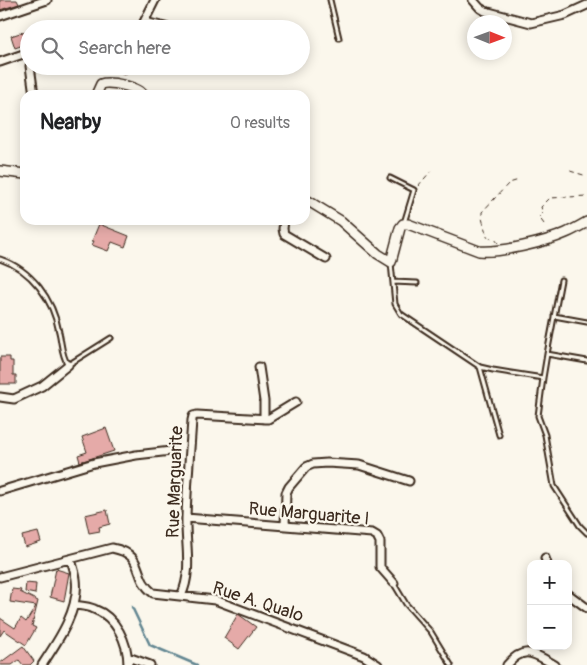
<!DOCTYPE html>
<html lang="en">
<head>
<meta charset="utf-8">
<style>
  :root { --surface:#fff; --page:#f2f2f2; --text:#202124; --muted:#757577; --line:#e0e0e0 }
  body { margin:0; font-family:Pangolin,sans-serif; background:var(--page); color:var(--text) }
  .controls { position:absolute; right:15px; bottom:15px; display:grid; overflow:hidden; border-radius:10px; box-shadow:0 2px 12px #0003 }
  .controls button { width:45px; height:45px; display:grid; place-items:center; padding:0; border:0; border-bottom:1px solid var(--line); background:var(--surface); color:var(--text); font:25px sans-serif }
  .compass { position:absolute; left:467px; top:15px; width:45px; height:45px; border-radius:50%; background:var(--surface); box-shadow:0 2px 12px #0003; rotate:91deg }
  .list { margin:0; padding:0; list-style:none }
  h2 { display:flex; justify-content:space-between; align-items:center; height:65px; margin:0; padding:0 20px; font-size:21px }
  h2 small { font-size:16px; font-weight:400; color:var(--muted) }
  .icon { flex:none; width:28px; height:28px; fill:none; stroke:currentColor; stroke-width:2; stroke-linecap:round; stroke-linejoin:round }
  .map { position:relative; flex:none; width:587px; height:665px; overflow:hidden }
  .search { position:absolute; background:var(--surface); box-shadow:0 2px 12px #0003; left:20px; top:20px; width:290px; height:55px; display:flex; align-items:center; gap:12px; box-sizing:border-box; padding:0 18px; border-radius:28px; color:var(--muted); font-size:19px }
  .panel { position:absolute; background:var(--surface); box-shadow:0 2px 12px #0003; left:20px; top:90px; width:290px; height:135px; border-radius:15px }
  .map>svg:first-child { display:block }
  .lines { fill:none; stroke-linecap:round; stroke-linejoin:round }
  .stream { stroke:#648792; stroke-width:2.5 }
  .building { fill:#e5aaa8; stroke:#3b2a1e }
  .service-casing { stroke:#3b2a1e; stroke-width:7 }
  .minor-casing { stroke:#3b2a1e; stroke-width:11 }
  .tertiary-casing { stroke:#3b2a1e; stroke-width:12 }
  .path { stroke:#3b2a1e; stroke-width:1; stroke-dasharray:5 4; stroke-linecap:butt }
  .service { stroke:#fbf7ec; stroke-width:3 }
  .minor { stroke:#fbf7ec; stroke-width:7 }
  .tertiary { stroke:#fbf7ec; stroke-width:9 }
  .labels { text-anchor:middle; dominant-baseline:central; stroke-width:4.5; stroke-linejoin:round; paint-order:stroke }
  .street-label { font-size:18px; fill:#3b2a1e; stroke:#fbf7ec }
</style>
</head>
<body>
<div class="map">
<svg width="587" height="665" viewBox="0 0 587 665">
  <rect width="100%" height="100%" fill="#fbf7ec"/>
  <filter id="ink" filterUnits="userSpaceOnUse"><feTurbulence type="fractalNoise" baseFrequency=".02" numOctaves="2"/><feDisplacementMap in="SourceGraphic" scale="10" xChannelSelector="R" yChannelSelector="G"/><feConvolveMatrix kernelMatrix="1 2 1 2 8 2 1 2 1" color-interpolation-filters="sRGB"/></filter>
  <g filter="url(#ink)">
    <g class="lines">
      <!-- stream -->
      <path class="stream" d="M132 607 150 645 197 665"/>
    </g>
    <!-- building -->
    <path class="building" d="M0 0H17L19 4 0 10Z
      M29 30V43L15 48 11 36Z
      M119 66H139L123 75Z
      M99 224 129 236 125 247 112 242 108 251 92 245 94 241H92Z
      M0 357H10V361H13V375H16V384H0Z
      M106 428 114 451 80 462 78 455 87 452 82 437Z
      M107 510 110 524 99 527 100 531 89 533 85 515Z
      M38 532 41 542 25 547 22 536Z
      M56 569 69 573 64 601 50 597Z
      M26 583 36 584 35 594 25 592Z
      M12 589 21 590 20 592 38 601 32 626 36 628 26 645 4 630 0 636V618L15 628 21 618 26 622 36 606 10 602Z
      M238 614 256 627 239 649 224 638Z
      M23 646 34 661 30 665H23L19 660 12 665H0V663Z"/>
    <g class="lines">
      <defs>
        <path id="service" d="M330 0 339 38
          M390 178 414 190 404 223
          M0 259C32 270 53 299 59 332 62 344 61 354 68 365L111 338
          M391 263 395 304 401 314 480 367 493 370 543 378 547 354 587 361
          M393 282 417 283
          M554 316 587 322
          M547 354 561 280
          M480 367 499 435
          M543 378 538 416 545 435 554 486 580 526 587 533
          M394 584 406 604 431 632 451 665"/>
        <path id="minor" d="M473 0 480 8 485 11 531 23 565 15 587 5
          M0 16 47 0
          M145 22 173 29
          M135 29 142 26 155 0
          M0 62 29 52
          M30 66 34 95
          M284 220 283 229 284 234 326 259
          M259 367 264 401V419
          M0 397 14 399 42 386 68 365
          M0 491 94 463 136 455 171 451
          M186 518 372 533 377 536 380 542V567L394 583
          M285 526 286 493 289 487 306 467 313 464 327 463 359 465 409 481
          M545 558 547 564
          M0 577 112 548C147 555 131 576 153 593L215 600 364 656 378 665
          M568 594 587 608
          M181 596C193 571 185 544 186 517 187 484 190 452 192 420L193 416 197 415 268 419 296 402
          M74 605C81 606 88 606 94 609 116 617 128 642 128 665
          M128 657 150 665
          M42 665C58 641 80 609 76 579 75 572 73 566 71 560
          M507 665C525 644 534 654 555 665"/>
        <path id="tertiary" d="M96 95 101 84C110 81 139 87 143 95
          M0 171 25 174
          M305 199 341 221 378 254 391 262 400 228 403 224H408L479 251C500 253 546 242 566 233 573 230 580 226 587 222"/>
      </defs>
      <!-- service casing -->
      <use href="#service" class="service-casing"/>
      <!-- minor casing -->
      <use href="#minor" class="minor-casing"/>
      <!-- tertiary casing -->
      <use href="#tertiary" class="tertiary-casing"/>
      <!-- path -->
      <path class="path" d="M570 171 587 176
        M418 186 431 171
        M544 224 539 217 543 213 541 207 550 198 587 196
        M498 243 495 239 487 237 482 218V212L509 183 519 180"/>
      <!-- service -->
      <use href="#service" class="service"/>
      <!-- minor -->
      <use href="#minor" class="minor"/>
      <!-- tertiary -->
      <use href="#tertiary" class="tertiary"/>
    </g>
  </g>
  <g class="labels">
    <!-- street labels -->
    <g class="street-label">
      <text transform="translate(175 482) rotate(-88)">Rue Marguarite</text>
      <text transform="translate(309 514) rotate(5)">Rue Marguarite I</text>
      <text transform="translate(258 602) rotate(18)">Rue A. Qualo</text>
    </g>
  </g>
</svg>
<div class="controls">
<button>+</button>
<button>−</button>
</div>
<svg class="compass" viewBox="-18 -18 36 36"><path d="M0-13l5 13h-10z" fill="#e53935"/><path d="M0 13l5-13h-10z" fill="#757577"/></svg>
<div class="search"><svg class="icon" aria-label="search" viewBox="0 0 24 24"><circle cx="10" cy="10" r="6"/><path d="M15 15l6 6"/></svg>Search here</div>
<section class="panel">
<h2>Nearby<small>0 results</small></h2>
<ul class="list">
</ul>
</section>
</div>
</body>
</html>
